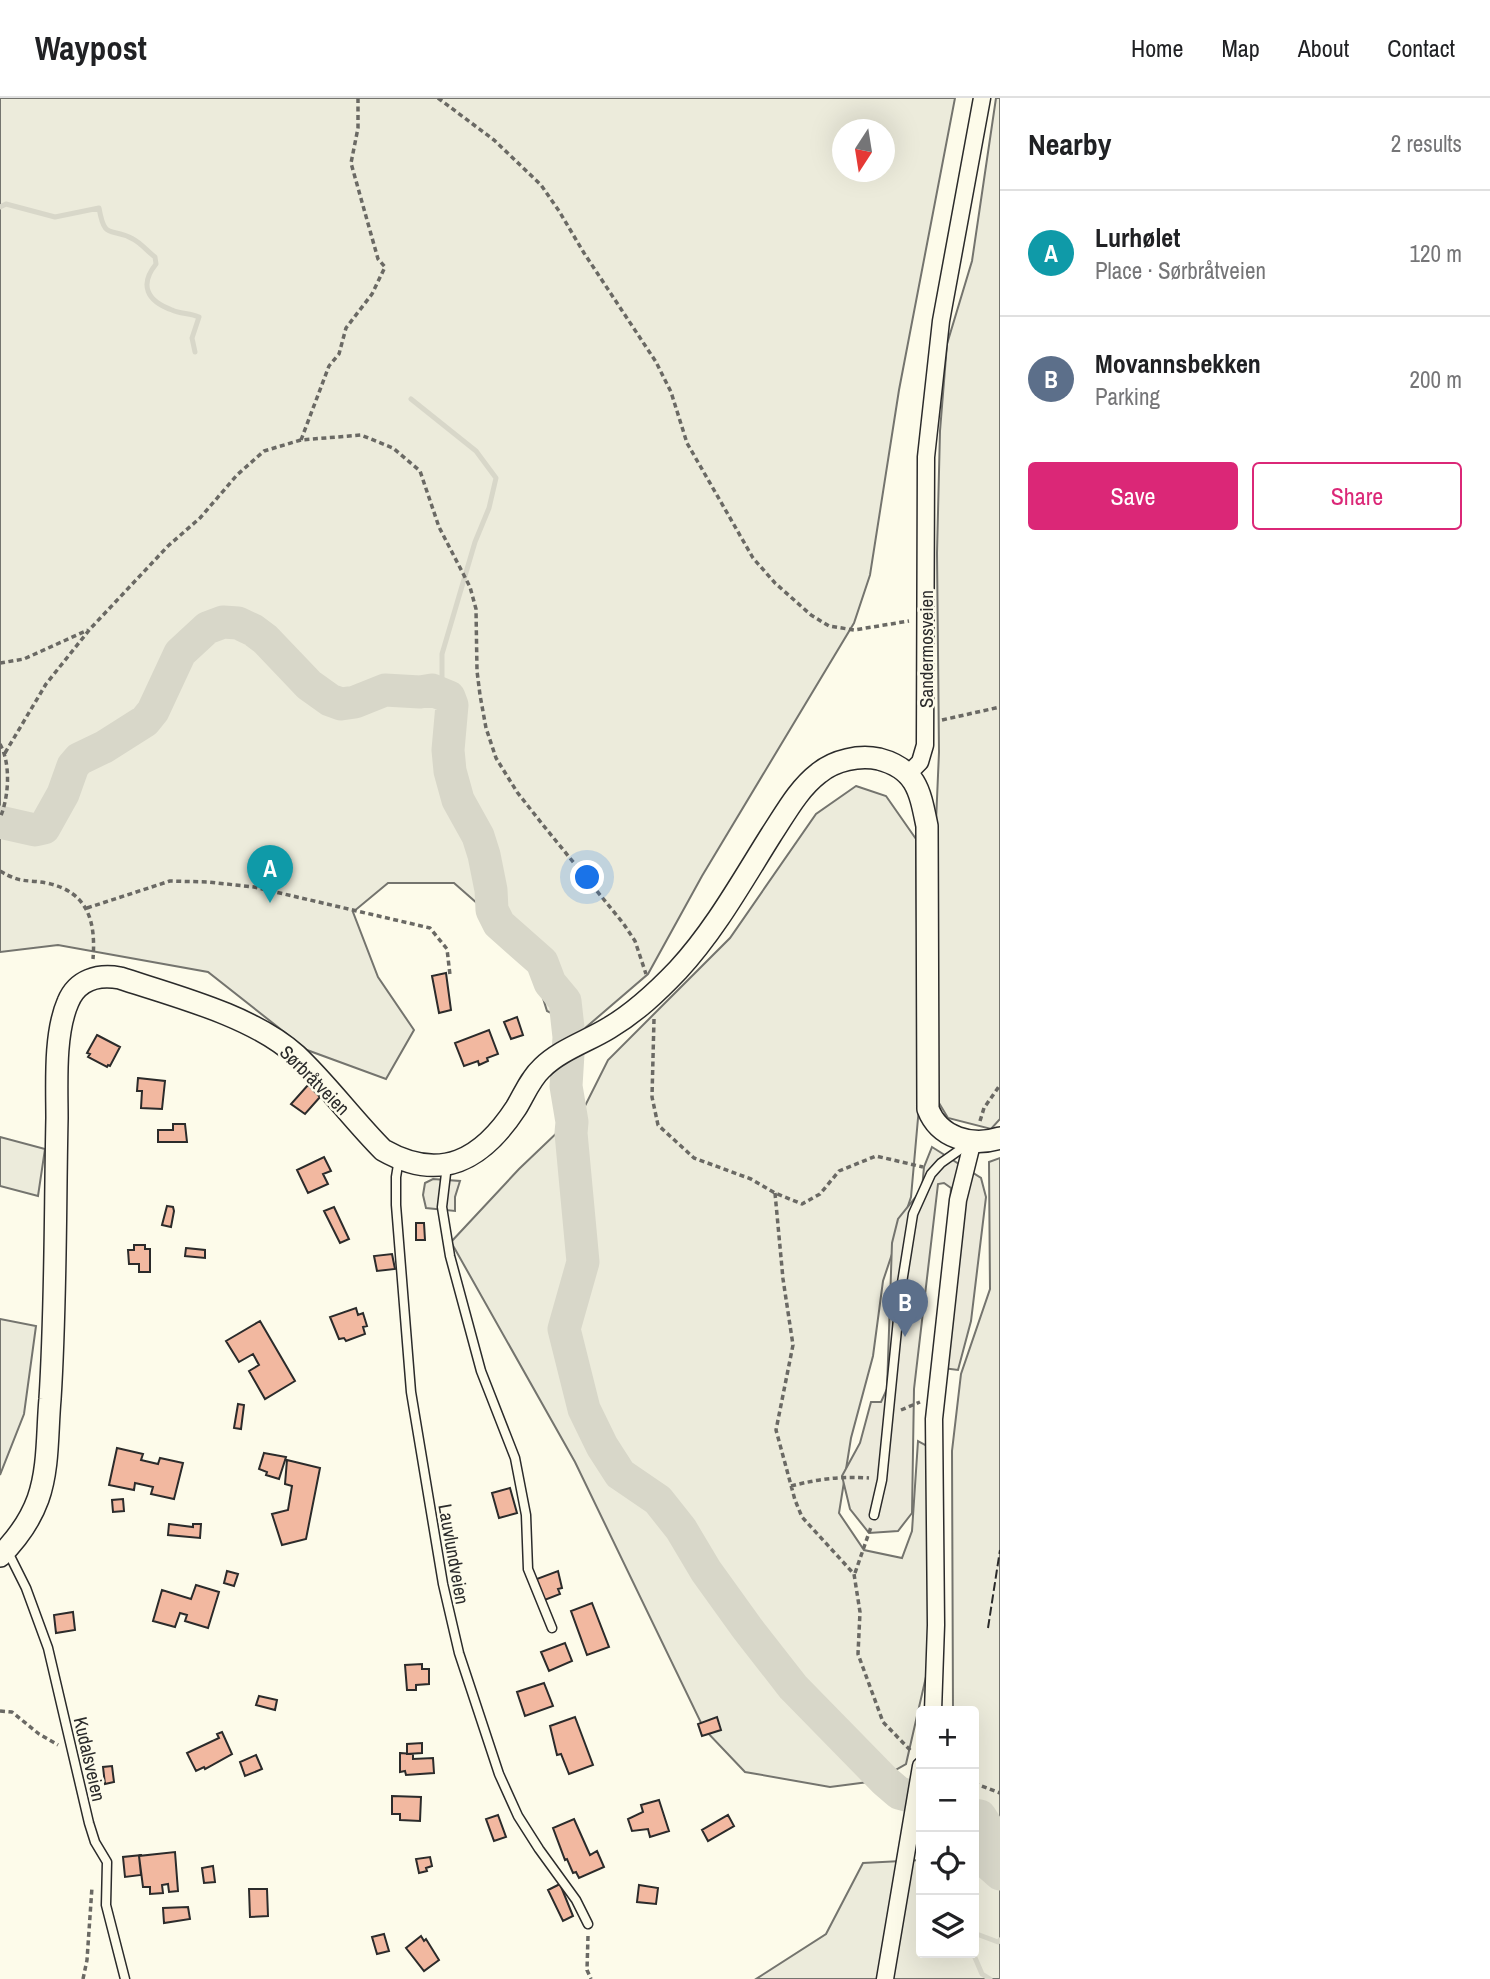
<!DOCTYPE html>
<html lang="en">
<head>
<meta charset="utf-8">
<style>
  :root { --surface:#fff; --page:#f6f6f6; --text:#202124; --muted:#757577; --line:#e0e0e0; --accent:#db2777 }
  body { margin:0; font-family:"Archivo Narrow",sans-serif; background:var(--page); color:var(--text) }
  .controls { position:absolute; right:21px; bottom:21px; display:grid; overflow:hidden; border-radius:7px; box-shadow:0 7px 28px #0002 }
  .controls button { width:63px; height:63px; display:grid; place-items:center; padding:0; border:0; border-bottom:2px solid var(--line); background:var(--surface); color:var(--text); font:35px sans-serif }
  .compass { position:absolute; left:832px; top:21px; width:63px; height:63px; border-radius:50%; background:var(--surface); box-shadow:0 7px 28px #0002; rotate:192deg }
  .you { position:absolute; left:588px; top:780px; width:24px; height:24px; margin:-18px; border:5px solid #fff; border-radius:50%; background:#1a73e8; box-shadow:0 0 0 10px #1a73e833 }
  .badge { display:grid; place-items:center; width:46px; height:46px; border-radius:50%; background:var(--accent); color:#fff; font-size:23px; font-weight:700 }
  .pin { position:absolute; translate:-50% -58px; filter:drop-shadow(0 2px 4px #0008) }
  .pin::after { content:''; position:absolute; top:37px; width:24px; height:21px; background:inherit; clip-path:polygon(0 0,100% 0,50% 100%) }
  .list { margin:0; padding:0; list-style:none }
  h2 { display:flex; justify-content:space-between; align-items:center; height:91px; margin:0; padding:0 28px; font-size:30px }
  h2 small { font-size:23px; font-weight:400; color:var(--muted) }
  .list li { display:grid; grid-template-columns:46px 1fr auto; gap:21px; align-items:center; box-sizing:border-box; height:126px; padding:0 28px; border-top:2px solid var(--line) }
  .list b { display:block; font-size:26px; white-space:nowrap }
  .list p { margin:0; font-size:23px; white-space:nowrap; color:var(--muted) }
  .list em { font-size:23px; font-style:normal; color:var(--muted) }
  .actions { display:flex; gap:14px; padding:21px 28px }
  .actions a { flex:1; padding:16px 0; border:2px solid var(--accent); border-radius:7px; text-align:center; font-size:24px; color:var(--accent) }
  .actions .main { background:var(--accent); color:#fff }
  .icon { flex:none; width:38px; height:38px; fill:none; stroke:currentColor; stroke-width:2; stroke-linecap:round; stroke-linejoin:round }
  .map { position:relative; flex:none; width:1000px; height:1881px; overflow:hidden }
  header { display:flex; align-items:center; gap:42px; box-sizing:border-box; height:98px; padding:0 35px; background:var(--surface); border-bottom:2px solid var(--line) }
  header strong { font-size:33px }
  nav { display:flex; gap:38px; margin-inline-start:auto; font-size:24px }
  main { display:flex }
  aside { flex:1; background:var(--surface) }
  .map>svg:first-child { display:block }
  .green { fill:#ecebdb; stroke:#74746e; stroke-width:2; fill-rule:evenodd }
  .parking { fill:#eceadb; stroke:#74746e; stroke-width:2 }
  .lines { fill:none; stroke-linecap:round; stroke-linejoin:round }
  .stream { stroke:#d8d7c9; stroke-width:5 }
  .river { stroke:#d8d7c9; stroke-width:33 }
  .building { fill:#f2b8a0; stroke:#2b2b2b; stroke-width:2 }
  .service-casing { stroke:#2b2b2b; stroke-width:11 }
  .minor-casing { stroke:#2b2b2b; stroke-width:19 }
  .tertiary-casing { stroke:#2b2b2b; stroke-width:24 }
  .path { stroke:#6a6964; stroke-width:3.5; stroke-dasharray:5 3.5; stroke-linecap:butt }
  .service { stroke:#fdfbea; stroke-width:8 }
  .minor { stroke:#fdfbea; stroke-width:16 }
  .tertiary { stroke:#fdfbea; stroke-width:21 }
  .fence { stroke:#2b2b2b; stroke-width:2; stroke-dasharray:9 3.5; stroke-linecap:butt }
  .labels { text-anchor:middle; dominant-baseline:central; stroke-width:5; stroke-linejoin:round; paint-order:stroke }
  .street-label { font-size:19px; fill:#2b2b2b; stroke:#fdfbea }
</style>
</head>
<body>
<header>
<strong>Waypost</strong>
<nav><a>Home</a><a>Map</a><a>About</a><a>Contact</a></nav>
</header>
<main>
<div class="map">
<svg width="1000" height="1881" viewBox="0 0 1000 1881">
  <rect width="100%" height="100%" fill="#fdfbea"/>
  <!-- green -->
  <path class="green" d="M0 0H955L899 292 870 477 854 525 702 778 648 876 584 931 547 913 527 849 454 785H388L353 814 378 879 414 932 386 981 307 952 208 874 58 847 0 854ZM842 32H884V74H842Z
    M996 0H1000V1021L991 1031 948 1020 936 1000V724L939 654 937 455 940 333 947 246 972 163Z
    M856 688 886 698 916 741 919 1009 911 1099 883 1183 873 1258 851 1340 839 1415 864 1452 902 1460 912 1433 918 1343 931 1350V1557L906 1666 876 1683 830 1689 745 1674 704 1631 575 1364 451 1144 519 1071 585 1008 608 962 730 840 816 716Z
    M0 1039 45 1051 38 1098 0 1088Z
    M1000 1060V1881H756L826 1836 863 1765 921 1762V1855H974V1613H953L952 1353 961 1276 990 1191 989 1064Z
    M0 1221 36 1228 24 1316 0 1377Z"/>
  <!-- parking -->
  <path class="parking" d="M932 1049 981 1080 986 1099 971 1223 958 1272 943 1270 941 1256 951 1090 944 1085 938 1086 914 1291 912 1415 898 1433 869 1435 850 1411 842 1378 860 1345 871 1304H881L887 1291 892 1145 898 1121 922 1091 924 1069Z
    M433 1081 460 1083 455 1099V1113L426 1110 423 1097 425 1085Z"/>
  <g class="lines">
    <!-- stream -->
    <path class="stream" d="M0 109 6 106 55 119 99 110C105 144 111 128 133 141 141 145 148 154 155 159L156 166C139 187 147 203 172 212 180 216 190 215 199 219L192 240 195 254
      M411 301 476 353 496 380 489 410 475 444 442 556V595
      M974 1835 998 1844 1000 1842
      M973 1855 982 1876 990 1881"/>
    <!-- river -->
    <path class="river" d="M0 724 35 732 44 730 63 696 73 668 79 661 104 649 145 623 153 613 180 555 207 530 223 524 238 525 253 532 265 541 309 587 330 602 341 606 355 604 385 592 420 594 432 592 449 599 452 607 448 652 450 673 458 702 478 738 484 757 491 792 492 812 499 826 542 864 550 885 565 903 569 939 566 988 572 1024 571 1035 583 1164 564 1231 584 1311 602 1348 620 1376 658 1402 681 1431 706 1473 747 1530 793 1589 885 1683 899 1695 921 1701
      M974 1717 980 1718 1000 1750
      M974 1753 1000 1776"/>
  </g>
  <!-- building -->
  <path class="building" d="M446 875 451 912 439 915 432 878Z
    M517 919 523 937 511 941 504 924Z
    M489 932 498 956 487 960 488 963 479 967 478 963 464 968 455 945Z
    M97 937 120 949 110 968 108 967 107 969 88 959 90 956 87 955Z
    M138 980 165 983 162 1011 141 1010 142 993H137Z
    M308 987 320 999 305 1016 291 1006Z
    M173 1026H185L187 1044H158V1032H173Z
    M324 1059 331 1073 323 1076 328 1086 308 1095 297 1072Z
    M167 1108 173 1109 174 1113 171 1129 162 1127Z
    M334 1109 349 1141 340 1145 324 1113Z
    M416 1125H424L425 1142H416Z
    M134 1147H145V1151H150V1174H139V1166H129L128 1152H134Z
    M186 1150 205 1152V1160L185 1158Z
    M392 1156 395 1171 377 1173 374 1158Z
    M356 1210 358 1217 363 1215 367 1228 363 1229 365 1236 346 1243 344 1240 339 1241 330 1219Z
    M260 1223 295 1283 265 1301 249 1273 259 1267 253 1256 239 1264 226 1243Z
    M238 1306 244 1307 241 1331 234 1330Z
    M117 1350 143 1356 141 1362 158 1366 160 1360 183 1365 174 1401 151 1396 153 1389 135 1385 134 1392 109 1387Z
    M264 1355 286 1359 279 1381 266 1377 267 1374 259 1371Z
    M287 1362 320 1370 306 1441 282 1447 272 1416 288 1412 292 1388 285 1386Z
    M510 1390 517 1415 499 1420 492 1395Z
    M123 1401 124 1413 113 1414 112 1402Z
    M169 1426 193 1429V1426H201L200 1440 168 1437Z
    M227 1473 238 1476 234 1488 224 1485Z
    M558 1473 562 1490 558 1491 560 1496 542 1503 534 1482Z
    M196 1487 219 1494 208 1530 185 1523 187 1517 180 1515 175 1529 153 1523 162 1492 191 1501Z
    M592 1505 609 1549 587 1557 571 1513Z
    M73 1514 75 1532 56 1535 54 1517Z
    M565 1545 572 1563 549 1573 541 1554Z
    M422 1566V1571H429V1586L416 1587V1592H407L405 1567Z
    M544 1585 553 1608 525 1618 517 1594Z
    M259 1598 277 1602 275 1612 256 1607Z
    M575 1619 593 1667 569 1676 561 1656 557 1657 550 1628Z
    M717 1619 721 1632 702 1638 698 1626Z
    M222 1634 232 1656 205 1671 204 1669 196 1673 187 1655 219 1640 217 1636Z
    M422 1645V1655L407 1656V1646Z
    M400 1655 413 1656V1661L433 1660 434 1675 406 1677 405 1673 400 1674Z
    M256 1657 262 1671 245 1678 240 1664Z
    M112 1668 114 1684 105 1686 103 1669Z
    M392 1698 421 1699 420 1723 400 1722V1716H392Z
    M659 1702 669 1733 650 1739 648 1731 632 1733 628 1721 643 1714 641 1707Z
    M498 1717 506 1739 494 1743 486 1721Z
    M728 1717 734 1728 708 1743 702 1732Z
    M574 1721 590 1757 597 1753 604 1769 579 1780 576 1774 573 1775 567 1761 565 1762 553 1730Z
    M175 1754 178 1793 169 1794 168 1786 162 1787 163 1795 150 1796V1789H143L139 1758Z
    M142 1757 139 1758 141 1777 125 1779 123 1759Z
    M430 1759 432 1768 426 1770 427 1773 419 1775 416 1761Z
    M213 1768 215 1784 204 1785 202 1770Z
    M560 1786 573 1818 563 1823 548 1792Z
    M639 1787 658 1790 656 1806 637 1804Z
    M249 1791H267L268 1818 250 1819Z
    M188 1809 190 1821 164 1825 163 1810Z
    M384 1836 389 1853 377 1856 372 1839Z
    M421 1838 424 1843 426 1841 439 1862 424 1873 406 1850Z"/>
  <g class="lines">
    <defs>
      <path id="service" d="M399 1061 396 1079V1107L411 1294 443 1486 459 1555 499 1676 518 1718 539 1751 576 1802 588 1826
        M447 1067 442 1109 450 1158 481 1273 515 1360 526 1417 528 1471 552 1530
        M874 1417 882 1382 901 1191 913 1116 931 1076 941 1065 968 1046
        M7 1452 26 1490 48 1550 89 1725 95 1744 107 1764 106 1807 125 1881"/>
      <path id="minor" d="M909 675 920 664 925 647 926 359 941 223 982 0
        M933 1613 936 1527 934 1321 958 1102 973 1042
        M885 1881 921 1668"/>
      <path id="tertiary" d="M0 1458C17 1441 30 1423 38 1401 49 1370 47 1334 50 1301 56 1207 55 1114 57 1020 57 986 54 936 68 904 77 882 98 876 120 880 175 898 253 918 296 957 327 986 353 1022 383 1052 441 1085 482 1062 516 1010 524 997 530 981 542 970 560 952 588 943 609 930 636 914 657 894 678 872 715 832 742 783 771 737 785 716 798 691 819 675 835 662 859 657 879 661 917 671 920 694 927 728L928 1011C939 1040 972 1049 1000 1040"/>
    </defs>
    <!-- service casing -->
    <use href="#service" class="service-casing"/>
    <!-- minor casing -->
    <use href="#minor" class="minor-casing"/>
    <!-- tertiary casing -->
    <use href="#tertiary" class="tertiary-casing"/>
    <!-- path -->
    <path class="path" d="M438 0 494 42 541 87 559 113 584 155 656 264 671 294 687 345 753 460 775 485 811 517 829 528 854 532 909 523
      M301 342 329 268 339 256 346 230 372 196 385 169 378 161 351 65 358 30V0
      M0 565 24 561 88 532
      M942 622 1000 609
      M0 646C11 666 9 699 0 720
      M5 655 46 586 90 531 168 448 200 420 237 377 264 353 301 342 361 337 393 350 420 373 439 429 470 489 476 511 477 573 480 597 486 630 496 660 517 694 543 727 623 825 635 843 646 876
      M0 773C22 786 25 781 47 785 88 794 96 823 93 861
      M87 810 170 783 208 784 254 789 430 830 447 851 450 877
      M654 921 652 999 658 1027 694 1060 751 1081 775 1095 802 1106 820 1096 839 1073 876 1058 923 1069
      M980 1023 984 1010 1000 987
      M775 1095 783 1181 793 1247 776 1332 795 1402 802 1419 854 1476 860 1514 858 1556 883 1624 912 1654
      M901 1312 920 1304
      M791 1388C818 1381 841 1378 869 1380
      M855 1475 871 1429
      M0 1613 12 1614 39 1636 58 1647
      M974 1685 1000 1695
      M588 1838 587 1872 591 1881
      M83 1881 87 1862 92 1789"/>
    <!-- service -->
    <use href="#service" class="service"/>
    <!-- minor -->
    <use href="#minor" class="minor"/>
    <!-- tertiary -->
    <use href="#tertiary" class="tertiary"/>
    <!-- fence -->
    <path class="fence" d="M988 1530 1000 1452"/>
  </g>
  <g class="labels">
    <!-- street labels -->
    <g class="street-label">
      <text transform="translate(926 551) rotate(-90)">Sandermosveien</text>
      <text transform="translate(315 982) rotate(45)">Sørbråtveien</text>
      <text transform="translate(454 1456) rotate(80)">Lauvlundveien</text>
      <text transform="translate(90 1661) rotate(77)">Kudalsveien</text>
    </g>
  </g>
</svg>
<div class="controls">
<button>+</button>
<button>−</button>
<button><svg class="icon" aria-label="locate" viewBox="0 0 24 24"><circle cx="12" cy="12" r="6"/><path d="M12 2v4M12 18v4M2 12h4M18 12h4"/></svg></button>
<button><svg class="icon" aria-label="layers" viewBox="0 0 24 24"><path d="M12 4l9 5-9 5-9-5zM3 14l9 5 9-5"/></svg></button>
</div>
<svg class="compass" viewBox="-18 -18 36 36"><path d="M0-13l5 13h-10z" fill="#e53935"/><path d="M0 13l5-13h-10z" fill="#757577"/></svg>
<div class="you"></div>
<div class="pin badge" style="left:270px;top:805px;background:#0f9aa8">A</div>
<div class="pin badge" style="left:905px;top:1239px;background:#5c6f8a">B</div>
</div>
<aside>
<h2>Nearby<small>2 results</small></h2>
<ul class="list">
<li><span class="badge" style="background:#0f9aa8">A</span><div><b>Lurhølet</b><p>Place · Sørbråtveien</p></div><em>120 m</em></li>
<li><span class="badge" style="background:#5c6f8a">B</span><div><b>Movannsbekken</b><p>Parking</p></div><em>200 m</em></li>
</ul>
<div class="actions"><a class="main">Save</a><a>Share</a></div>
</aside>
</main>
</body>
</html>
